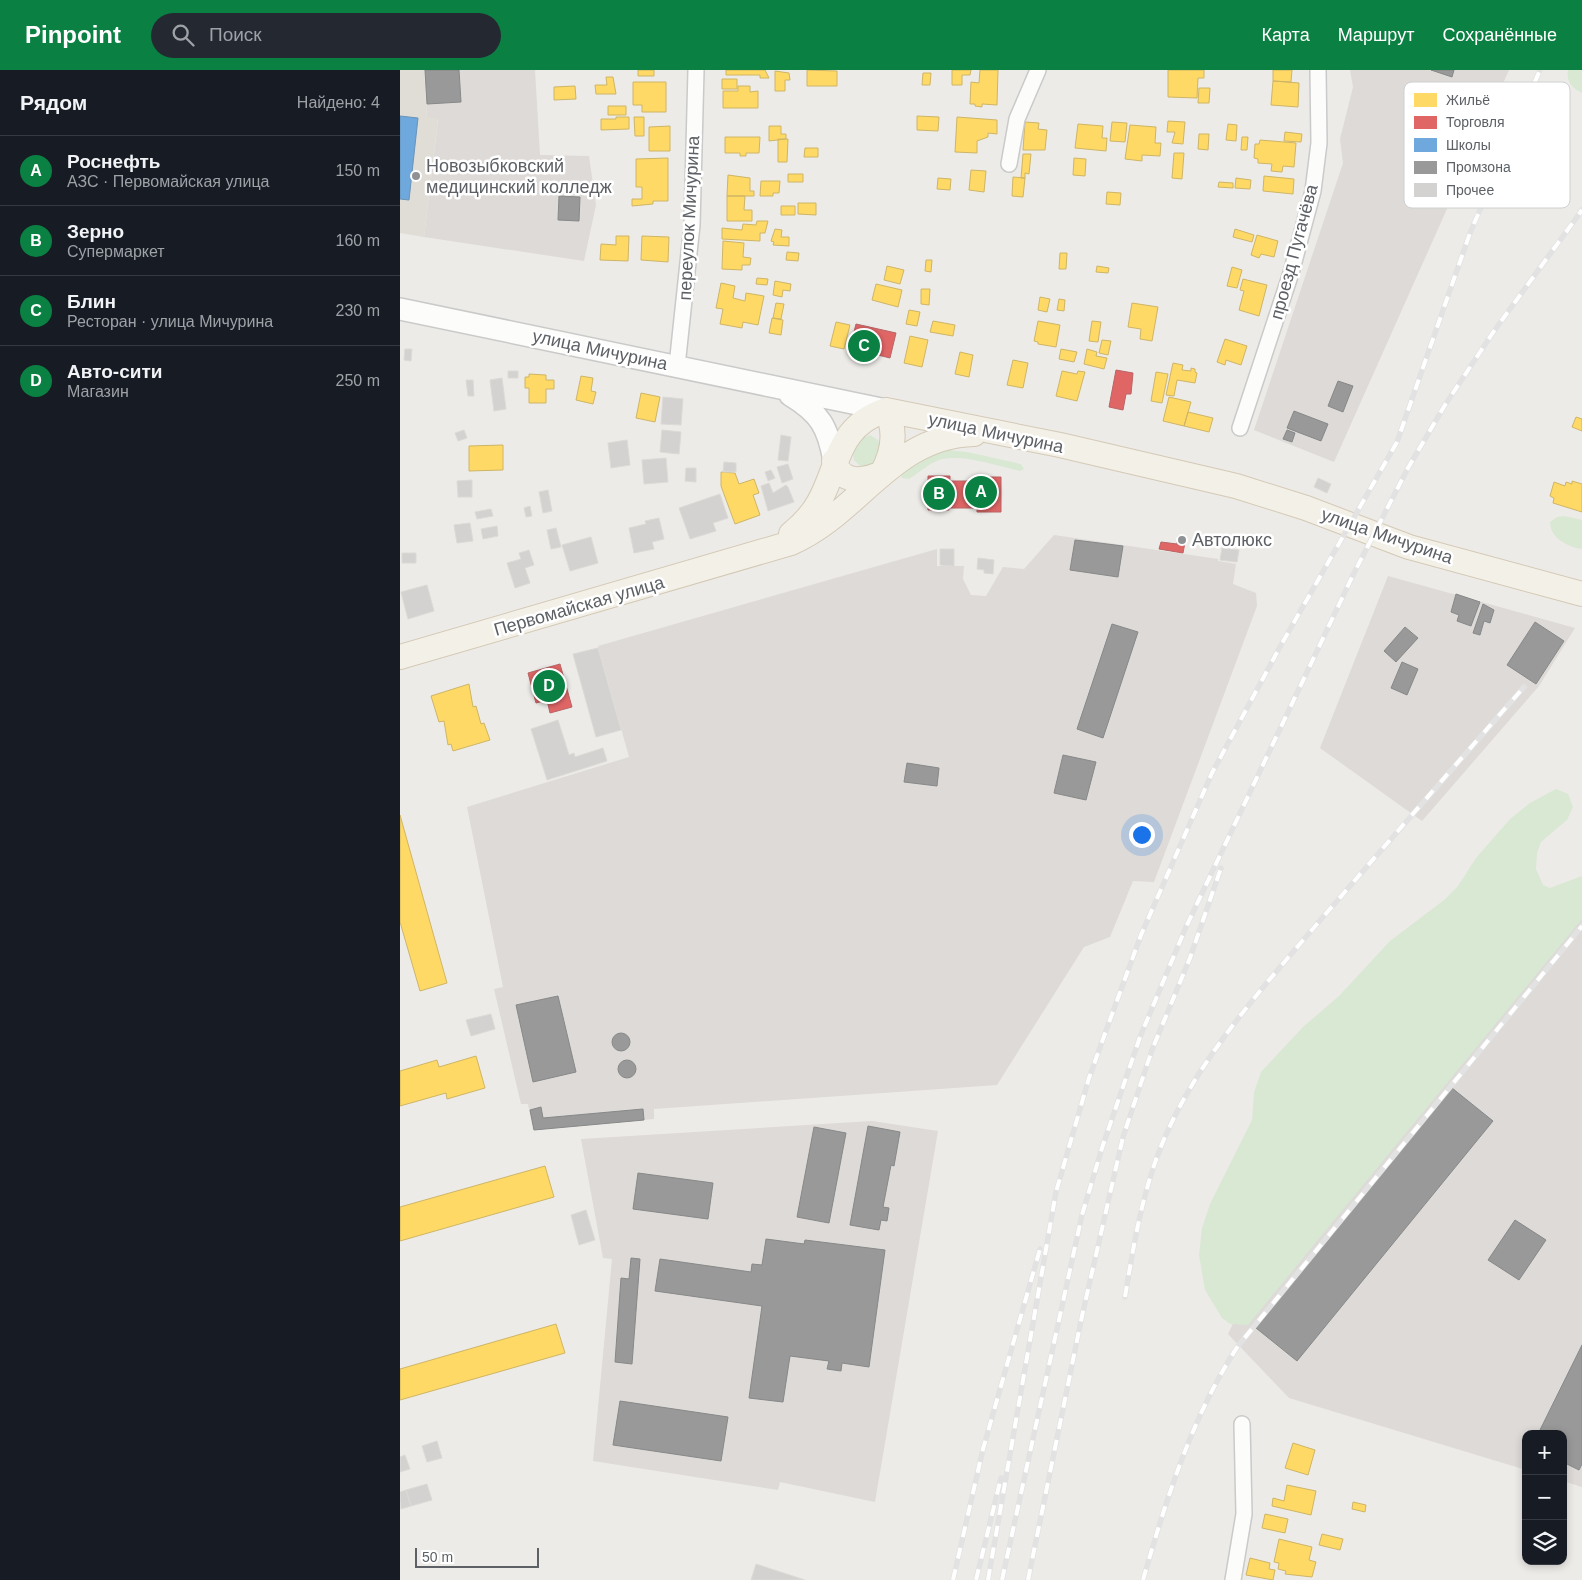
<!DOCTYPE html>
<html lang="ru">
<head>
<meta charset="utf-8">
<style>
  :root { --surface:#171b24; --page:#242831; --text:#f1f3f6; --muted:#9ea1a6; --line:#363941; --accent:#0b8043 }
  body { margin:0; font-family:Helvetica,sans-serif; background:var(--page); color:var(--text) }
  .controls { position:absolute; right:15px; bottom:15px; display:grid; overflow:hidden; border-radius:10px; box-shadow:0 2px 8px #0003 }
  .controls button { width:45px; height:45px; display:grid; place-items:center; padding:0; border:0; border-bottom:1px solid var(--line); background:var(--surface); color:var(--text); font:25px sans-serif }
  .scale { position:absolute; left:15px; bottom:12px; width:124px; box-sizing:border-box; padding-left:5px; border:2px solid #5d6165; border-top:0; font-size:14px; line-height:18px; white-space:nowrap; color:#5d6165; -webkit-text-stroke:4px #fff; paint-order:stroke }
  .you { position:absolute; left:741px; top:764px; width:18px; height:18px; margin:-12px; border:4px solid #fff; border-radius:50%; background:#1a73e8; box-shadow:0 0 0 8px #1a73e833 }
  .badge { display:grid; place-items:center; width:32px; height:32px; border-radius:50%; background:var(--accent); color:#fff; font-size:16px; font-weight:700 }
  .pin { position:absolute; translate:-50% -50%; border:2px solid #fff; box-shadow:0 1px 5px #0006 }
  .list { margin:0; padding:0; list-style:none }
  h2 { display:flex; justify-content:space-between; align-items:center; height:65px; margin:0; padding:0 20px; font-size:21px }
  h2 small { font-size:16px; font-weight:400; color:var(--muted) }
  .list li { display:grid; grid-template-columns:32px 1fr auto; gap:15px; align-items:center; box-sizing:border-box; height:70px; padding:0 20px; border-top:1px solid var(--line) }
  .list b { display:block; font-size:19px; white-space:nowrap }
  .list p { margin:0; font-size:16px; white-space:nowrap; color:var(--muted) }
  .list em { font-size:16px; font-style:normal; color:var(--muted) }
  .icon { flex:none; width:28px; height:28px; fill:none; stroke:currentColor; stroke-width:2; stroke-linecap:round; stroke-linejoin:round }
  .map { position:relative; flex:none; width:1182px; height:1510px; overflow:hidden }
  header { display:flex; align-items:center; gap:30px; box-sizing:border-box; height:70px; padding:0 25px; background:var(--accent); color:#fff }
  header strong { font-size:24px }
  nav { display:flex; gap:28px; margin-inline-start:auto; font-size:18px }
  .search { width:350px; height:45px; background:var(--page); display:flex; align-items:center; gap:12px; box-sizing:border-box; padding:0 18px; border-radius:28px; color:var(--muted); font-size:19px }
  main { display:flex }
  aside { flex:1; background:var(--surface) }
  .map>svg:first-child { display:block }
  .industrial { fill:#dddad7 }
  .education { fill:#e0ddd7 }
  .green { fill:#d8e8d3 }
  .homes { fill:#ffd966; stroke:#ceb566 }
  .shops { fill:#e06666; stroke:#b96466 }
  .schools { fill:#6fa8dc; stroke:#6a93b8 }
  .industry { fill:#999; stroke:#878889 }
  .building { fill:#d3d2d0; stroke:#dcdad6 }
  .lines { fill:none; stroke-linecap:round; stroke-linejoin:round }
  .street-casing { stroke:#c9cac9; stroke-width:18 }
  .secondary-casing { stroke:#c9cac9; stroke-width:24 }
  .primary-casing { stroke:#d4c9b6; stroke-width:26 }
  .street { stroke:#fcfcfb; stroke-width:15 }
  .secondary { stroke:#fcfcfb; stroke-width:21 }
  .primary { stroke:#f3f0e8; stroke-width:24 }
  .rail-casing { stroke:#e3e2e2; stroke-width:5.5 }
  .rail { stroke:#fff; stroke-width:4; stroke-dasharray:11; stroke-linecap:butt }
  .poi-dot { fill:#8f9192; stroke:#fff; stroke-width:2 }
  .labels { text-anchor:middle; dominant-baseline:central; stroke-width:5; stroke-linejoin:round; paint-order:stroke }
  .poi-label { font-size:18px; fill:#5d6165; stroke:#fff; text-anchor:start }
  .street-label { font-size:18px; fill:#5d6165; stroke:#fff }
  .key { fill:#fff; stroke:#ced0d1; stroke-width:1 }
  .key-label { font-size:14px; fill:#5d6165 }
</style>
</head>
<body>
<header>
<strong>Pinpoint</strong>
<div class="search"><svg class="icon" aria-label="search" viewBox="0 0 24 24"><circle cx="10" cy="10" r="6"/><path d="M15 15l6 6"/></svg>Поиск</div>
<nav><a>Карта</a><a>Маршрут</a><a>Сохранённые</a></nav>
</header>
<main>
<aside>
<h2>Рядом<small>Найдено: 4</small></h2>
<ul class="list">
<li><span class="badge">A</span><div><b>Роснефть</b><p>АЗС · Первомайская улица</p></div><em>150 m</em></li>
<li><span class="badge">B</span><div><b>Зерно</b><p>Супермаркет</p></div><em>160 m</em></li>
<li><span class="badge">C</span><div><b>Блин</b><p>Ресторан · улица Мичурина</p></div><em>230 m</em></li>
<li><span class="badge">D</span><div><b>Авто-сити</b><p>Магазин</p></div><em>250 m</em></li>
</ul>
</aside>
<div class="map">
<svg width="1182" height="1510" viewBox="0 0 1182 1510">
  <rect width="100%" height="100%" fill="#edebe7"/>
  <!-- industrial -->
  <path class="industrial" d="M24 0H135L140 85 189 86 196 135 184 191 24 167 38 50 27 47Z
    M950 0H1109L934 392 854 360 943 93 940 69 953 17Z
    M654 465 818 489V491L836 494 833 514 856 523 857 536 754 812 733 811 710 867 684 877 597 1015 254 1039V1049L133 1060 128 1034H121L94 919 103 917 67 737 229 687 198 576 537 479V496H564L563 509 571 525 586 526 603 497 624 499Z
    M988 506 1175 558 1139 616 1022 751 920 678Z
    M1182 823V1417L1163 1411V1364H1126V1400L889 1328 828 1264 841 1237Z
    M472 1051 538 1061 475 1432 380 1412 378 1420 193 1391 212 1189 203 1188 181 1069Z"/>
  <!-- education -->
  <path class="education" d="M0 0H24L27 47 38 49 24 167 0 163Z"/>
  <!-- green -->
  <path class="green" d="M1168 0H1182V23C1172 18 1166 12 1168 0Z
    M470 365 478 370 481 377 476 393 462 398 454 390 452 380 462 368Z
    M547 380 567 382 621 394 624 399 620 401C596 396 563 383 539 390 528 394 519 403 509 409L502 408 501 404 515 392Z
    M1164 446 1182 450V479C1168 477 1150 468 1150 452L1157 447Z
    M1156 719 1168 724 1173 737 1167 750 1141 772 1137 783 1136 799 1143 815 1150 818 1182 806V849L848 1255 830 1254 822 1248 805 1220 799 1185 802 1158 810 1134 852 1050 854 1022 861 1002 903 957 939 926 990 871 1044 830 1058 816 1076 788 1110 749 1130 733Z"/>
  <!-- homes -->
  <path class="homes" d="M238 0H254V6H238Z
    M326 0H365L369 8H360V5H326Z
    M407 0 437 1V16H407Z
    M552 0H571L570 5H562V15H552Z
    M580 0H598L597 35 582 34V37L575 36V34H570L571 12 579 13Z
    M768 0H804V8H798L797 28 768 27Z
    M873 0H892L891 12 873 11Z
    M375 1 389 3 390 10H385V21H375Z
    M523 3H531L530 15H522Z
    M206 7H213L216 24H196L195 15H207Z
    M322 9H337V19H322Z
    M873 11 899 13 898 37 871 35Z
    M233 12H266V42H242V35H233Z
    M175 16 176 29 154 30V17Z
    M338 16H350V22L358 21V38H323V21H338Z
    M799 18H810L809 33H798Z
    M208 36H226V45H208Z
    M517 46 539 47 538 61 517 60Z
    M216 47H229V59L201 60V49H216Z
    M234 47H244V66H235Z
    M557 47 597 50V64L588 63V67L577 71V83L555 82Z
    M768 51 785 52 783 74 772 73 775 62H767Z
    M625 52 639 53 638 59 647 60 645 80H623Z
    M712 52 727 53 725 72 710 71Z
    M678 54 703 56 702 68H707L706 81 675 78Z
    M828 54 837 55 836 71 826 70Z
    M730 55 756 57 755 73H761L760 86 742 85V91L725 89Z
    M270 56V81H249V57Z
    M369 56H381V64H386V69L369 71Z
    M885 62 902 64 901 72 884 71Z
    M799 64H809L808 80 798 79Z
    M325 67H360L359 83H346V86H340V83H325Z
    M842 67H848L847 80H841Z
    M378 69H388L387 92H378Z
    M860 70 896 73 894 97 883 96 882 102 871 101 872 94 858 93V89L854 88 855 74H859Z
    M405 78H418V87H404Z
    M774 83H784L782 109 772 108Z
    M623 84H631L629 104 625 103V108H621Z
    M268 88V131H253V134L232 136V129H242V117H236V89Z
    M674 88 686 89 685 106 673 105Z
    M571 100 586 101 584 122 569 120Z
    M388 104H403V112H388Z
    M328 105 350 108V121H354V126H327Z
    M864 106 894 109 893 124 863 121Z
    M613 107 625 108 623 127 612 126Z
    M538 108 551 109 550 120 537 119Z
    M836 108 851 110 850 119 835 118Z
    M361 111H380L379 123H373V126H360Z
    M819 112 833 113V118L818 117Z
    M707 122 721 123 720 135 706 134Z
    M327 126H345L344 140H352V151H327Z
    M398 133H416V145L398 144Z
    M381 136H395V145H381Z
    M357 151H368L365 163H360V171L322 169V158L342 160 343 154 356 155Z
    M375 159 382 160 381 167H389V176L373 175 374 172 371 171Z
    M835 159 854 165 852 172 833 167Z
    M857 165 878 171 874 187 861 184 859 188 851 185Z
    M216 166H229L228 191 200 190 201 174 216 175Z
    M242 166 269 167 268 192 241 190Z
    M323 171 344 173 343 187 351 188 350 195H342V200L322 199Z
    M387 182 399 183 398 191 386 190Z
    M660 183H667L666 199H659Z
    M526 190H532L531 202 525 201Z
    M487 196 504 200 500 214 484 210Z
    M697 196 709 198 708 203 696 202Z
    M832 197 842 200 837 218 827 216Z
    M357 208 368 209 367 215 356 214Z
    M843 209 867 215 859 246 839 240 844 221 840 220Z
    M375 211 391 214 390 221 383 220 382 227 373 225Z
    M321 213 335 216 333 228 345 231 346 223 364 226 358 255 343 252 342 258 320 254 323 239 316 238Z
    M476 214 502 220 498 237 472 230Z
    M521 219H530L529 235 521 234Z
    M640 227 650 229 647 242 638 240Z
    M659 229 665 230 664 241 657 240Z
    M376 233 384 234 381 249 373 248Z
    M732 233 758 237 752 271 740 269 741 259 728 257Z
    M509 240 520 242 517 256 506 254Z
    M372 248 383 250 381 265 369 263Z
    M533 251 555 255 553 266 530 262Z
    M638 251 660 255 656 277 638 274V272L634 271Z
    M692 251 701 252 698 272 689 271Z
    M436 252 450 255 444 279 430 276Z
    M510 266 528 270 522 297 504 293Z
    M825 269 847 276 841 295 826 290 825 295 817 292Z
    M702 270 711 271 708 285 699 283Z
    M661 279 677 282 674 292 659 289Z
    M687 279 697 282 696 286 707 288 704 299 684 294Z
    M560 282 573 285 569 307 555 304Z
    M613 290 628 293 623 318 607 315Z
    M773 293 783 295 782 300 791 301V298L795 299V302L797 303 795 313 777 310 774 326 766 325Z
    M662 301 677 304 678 301 685 302 677 331 656 326Z
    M756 302 768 304 762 333 751 331Z
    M129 304 146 305V310H154V319H146V333H129V318H125V307H129Z
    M181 306 193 308 191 321 196 322 193 334 176 330Z
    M241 323 260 327 255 352 236 348Z
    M769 327 791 332 784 356 763 351Z
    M788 342 813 348 809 362 784 356Z
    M1176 347 1182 349V361L1172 357Z
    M103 375V400L69 401V376Z
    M321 402 335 403 339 414 354 409 359 423 353 425 360 445 335 454 321 416Z
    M1172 411 1182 414V442L1153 433 1154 428 1150 426 1154 412 1165 416 1166 412 1172 414Z
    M69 614 73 637 76 636 81 654 84 653 90 670 53 681 51 674 48 675 44 651 39 652 31 626Z
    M0 745 47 913 20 921 0 852Z
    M76 986 85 1018 47 1029 46 1023 0 1036V1001L37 990 39 997Z
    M145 1096 154 1127 0 1171V1137Z
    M156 1254 165 1283 0 1330V1299Z
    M893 1373 915 1380 908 1405 885 1398Z
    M887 1415 916 1421 911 1445 872 1436 873 1428 884 1431Z
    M953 1432 966 1435 965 1442 952 1439Z
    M865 1444 888 1449 885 1463 862 1458Z
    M922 1464 943 1469 940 1480 919 1475Z
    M879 1469 912 1477 909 1490 916 1492 912 1507 885 1504 886 1501 878 1499 879 1493 874 1492Z
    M850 1488 870 1493 869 1499 875 1500 873 1510 846 1505Z"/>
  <!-- shops -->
  <path class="shops" d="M456 254 496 263 490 288 450 278Z
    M716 300 733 303 731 324H726L723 340 709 337Z
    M528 406H550L549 440H528Z
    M578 407H601V442H577V438H549V411H578Z
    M778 466 786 467 783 483 759 479 761 472 777 474Z
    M160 594 172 637 150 643 147 630 136 633 128 603Z"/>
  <!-- schools -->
  <path class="schools" d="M0 46 18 48 9 130 0 129Z"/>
  <!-- industry -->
  <path class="industry" d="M25 0H59L61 32 27 34Z
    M1031 0H1054L1052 7Z
    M159 126 180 127 179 151 158 150Z
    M938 311 953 316 943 342 928 336Z
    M894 341 928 354 921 371 887 358Z
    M887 360 895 363 892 372 883 369Z
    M675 470 723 476 718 507 670 500Z
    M1056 524 1080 532 1071 556 1057 551 1059 545 1051 542Z
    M1083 534 1094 540 1090 553 1084 551 1080 565 1073 563Z
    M1135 552 1164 571 1136 614 1107 595Z
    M712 554 738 562 703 668 677 659Z
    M1005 557 1018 568 996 592 984 581Z
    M1002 592 1018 599 1007 625 991 618Z
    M663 685 696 692 686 730 654 723Z
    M507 693 539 698 537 716 504 712Z
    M158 926 176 1002 133 1012 116 935Z
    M212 972a9 9 0 1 1 18 0a9 9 0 1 1-18 0Z
    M218 999a9 9 0 1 1 18 0a9 9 0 1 1-18 0Z
    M1052 1018 1093 1051 897 1291 856 1258Z
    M141 1037 143 1048 243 1039 244 1050 134 1060 130 1040Z
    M468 1056 500 1062 494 1096 491 1095 483 1137 489 1138 487 1151 481 1150 479 1160 450 1155Z
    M414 1057 446 1063 429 1153 397 1147Z
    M238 1103 313 1113 308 1149 233 1139Z
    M1115 1150 1146 1170 1119 1210 1088 1190Z
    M366 1169 404 1174 405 1170 485 1180 469 1297 442 1293 441 1301 427 1299 429 1291 390 1286 383 1332 349 1328 362 1236 255 1221 260 1189 351 1202 352 1194 362 1195Z
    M231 1188 240 1189 232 1294 215 1292 221 1208 229 1209Z
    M1182 1275V1394L1179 1400 1163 1392V1364H1138Z
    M220 1331 328 1347 321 1391 213 1375Z"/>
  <!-- building -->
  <path class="building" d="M5 279H12L11 291 4 290Z
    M108 301H118V308H108Z
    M102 308 106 339 94 341 90 310Z
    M66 310H73L74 326H68Z
    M263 327 283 329 281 355 261 354Z
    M64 360 67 368 58 371 55 363Z
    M262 360 281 362 279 384 260 382Z
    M381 365 391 367 388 391 378 390Z
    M227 370 230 395 211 398 208 373Z
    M266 388 268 412 244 414 242 390Z
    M324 392 336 393V402H323Z
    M388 394 393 409 382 413 377 397Z
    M286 398H296V412L285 411Z
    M371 400 375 408 368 411 365 402Z
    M918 408 931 414 927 423 914 417Z
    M72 410V427H58L57 411Z
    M369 413 373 423 386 415 388 417 394 432 368 441 361 416Z
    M148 420 152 441 143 443 139 422Z
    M320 424 328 448 313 453 316 461 290 469 279 438Z
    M130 436 132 446 126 447 124 438Z
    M91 439 93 446 77 449 75 442Z
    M259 448 264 469 252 472 254 479 234 483 229 458 246 454 245 451Z
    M70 453 73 471 57 473 54 455Z
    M97 456 98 466 83 469 81 459Z
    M156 458 161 477 151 479 147 460Z
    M191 467 198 493 170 501 162 475Z
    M822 478 839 480 837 492 820 490Z
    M540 479H554V496L540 495Z
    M129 480 134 495 125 498 130 513 115 518 107 493 121 489 119 483Z
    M2 483H16V493H2Z
    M578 488 594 490 593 504 584 503V500L577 499Z
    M27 515 34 541 8 549 1 522Z
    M198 578 221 660 196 667 173 584Z
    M158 650 169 685 174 683 175 687 203 678 207 691 147 710 131 659Z
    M91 944 95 959 71 966 66 950Z
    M186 1140 195 1170 179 1175 171 1145Z
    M37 1371 42 1388 27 1392 22 1376Z
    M5 1385 10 1399 0 1402V1387Z
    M27 1414 32 1430 11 1436 6 1420Z
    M6 1420 11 1436 1 1439 0 1422Z
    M356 1494 405 1510H351Z"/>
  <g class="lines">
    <defs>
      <path id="street" d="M609 94 617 49 638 0
        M277 296 292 155 296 0
        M840 358 891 203 913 121 919 73 918 0
        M833 1510 844 1444 842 1354"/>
      <path id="secondary" d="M0 239 486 340
        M390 325C420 343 428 357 434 391"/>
      <path id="primary" d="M486 340 660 375 836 416 906 438 1009 477 1182 524
        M434 391C442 415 464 411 482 403 493 383 497 361 486 340
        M391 464C402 455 412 445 419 432 440 394 436 357 486 340
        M0 587 391 473C460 443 492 366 574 364"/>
    </defs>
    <!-- street casing -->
    <use href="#street" class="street-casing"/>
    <!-- secondary casing -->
    <use href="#secondary" class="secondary-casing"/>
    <!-- primary casing -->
    <use href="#primary" class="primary-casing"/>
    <!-- street -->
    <use href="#street" class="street"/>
    <!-- secondary -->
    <use href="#secondary" class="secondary"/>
    <!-- primary -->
    <use href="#primary" class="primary"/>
    <defs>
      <path id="rail" d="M725 1227C734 1172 743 1118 765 1067 801 984 866 914 923 847 990 770 1057 693 1124 617
        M553 1510 583 1379 640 1179
        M576 1510 601 1408
        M588 1510 656 1122 689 1008 707 958 741 865 812 703 881 575 997 372 1070 163 1140 0
        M602 1510 682 1145 702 1078 740 967 786 857 954 503 1008 398 1045 335 1094 261 1182 140
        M628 1510 682 1246 723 1067 752 980 790 888 821 798
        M743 1510C766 1430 792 1346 838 1276L1182 856"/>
    </defs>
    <!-- rail casing -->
    <use href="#rail" class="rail-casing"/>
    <!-- rail -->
    <use href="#rail" class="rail"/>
  </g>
  <!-- markers -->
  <g class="poi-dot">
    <circle cx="16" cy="106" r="5"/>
    <circle cx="782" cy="470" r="5"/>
  </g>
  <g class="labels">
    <!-- poi labels -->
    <g class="poi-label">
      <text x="26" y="96">Новозыбковский<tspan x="26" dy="21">медицинский колледж</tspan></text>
      <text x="792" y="470">Автолюкс</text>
    </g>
    <!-- street labels -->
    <g class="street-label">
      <text transform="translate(289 148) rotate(-87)">переулок Мичурина</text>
      <text transform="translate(894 182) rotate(-75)">проезд Пугачёва</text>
      <text transform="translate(200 280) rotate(12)">улица Мичурина</text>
      <text transform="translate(596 363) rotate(12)">улица Мичурина</text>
      <text transform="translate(987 466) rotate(19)">улица Мичурина</text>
      <text transform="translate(179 536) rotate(-16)">Первомайская улица</text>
    </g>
  </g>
  <!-- legend -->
  <rect x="1004" y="12" width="166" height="126" rx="8" class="key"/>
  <rect x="1014" y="23" width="23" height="14" fill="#ffd966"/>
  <rect x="1014" y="46" width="23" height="13" fill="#e06666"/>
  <rect x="1014" y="68" width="23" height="14" fill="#6fa8dc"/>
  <rect x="1014" y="91" width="23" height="13" fill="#999"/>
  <rect x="1014" y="113" width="23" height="14" fill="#d3d2d0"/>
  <g class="key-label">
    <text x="1046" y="35">Жильё</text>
    <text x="1046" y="57">Торговля</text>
    <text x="1046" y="80">Школы</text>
    <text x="1046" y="102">Промзона</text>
    <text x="1046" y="125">Прочее</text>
  </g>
</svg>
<div class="controls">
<button>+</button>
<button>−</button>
<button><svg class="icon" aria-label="layers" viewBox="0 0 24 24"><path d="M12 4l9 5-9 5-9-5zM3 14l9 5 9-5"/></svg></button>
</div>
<div class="scale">50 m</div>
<div class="you"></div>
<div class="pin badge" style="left:581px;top:422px">A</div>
<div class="pin badge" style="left:539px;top:424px">B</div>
<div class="pin badge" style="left:464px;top:276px">C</div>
<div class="pin badge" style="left:149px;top:616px">D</div>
</div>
</main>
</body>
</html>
